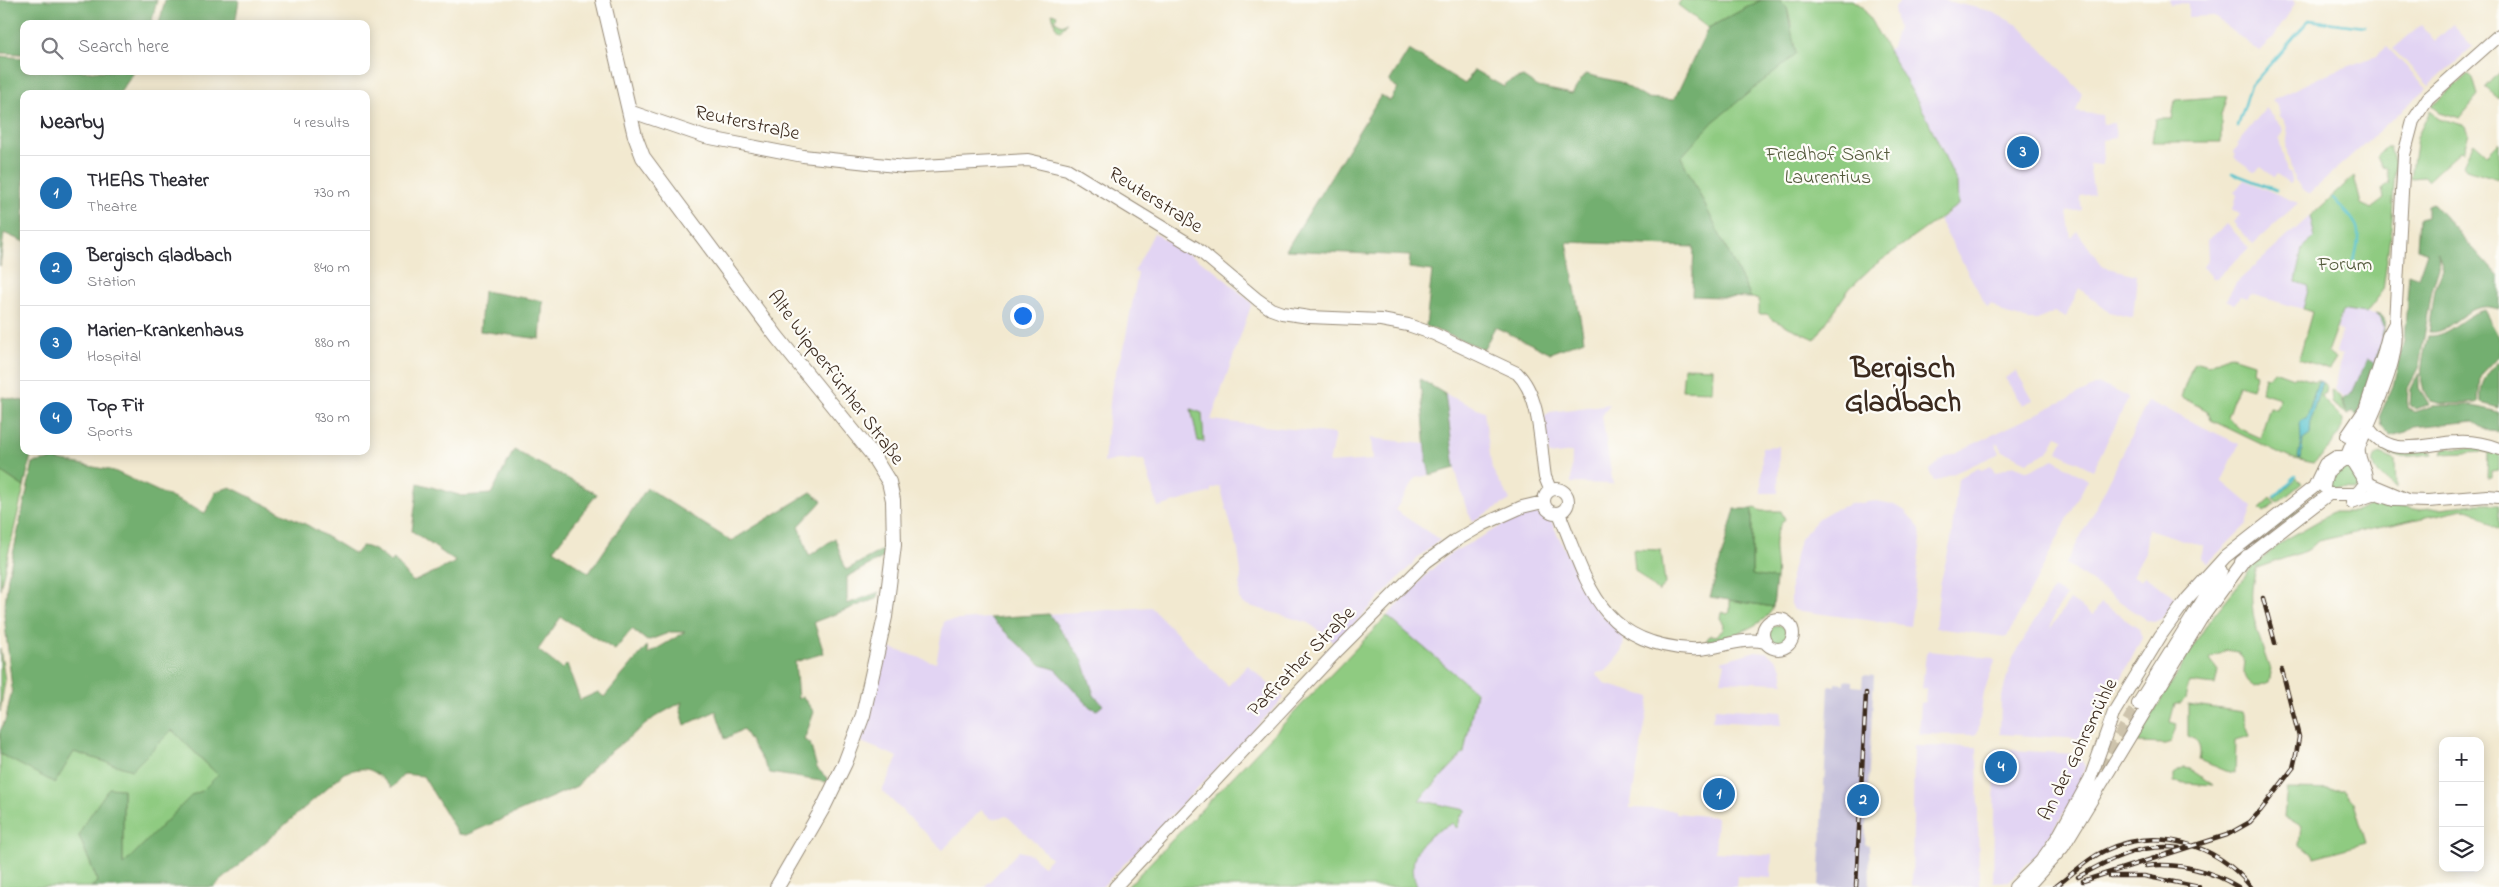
<!DOCTYPE html>
<html lang="en">
<head>
<meta charset="utf-8">
<style>
  :root { --surface:#fff; --page:#f7f7f7; --text:#2b2b33; --muted:#7c7c81; --line:#e1e1e2; --accent:#1f6fb2 }
  body { margin:0; font-family:"Indie Flower",sans-serif; background:var(--page); color:var(--text) }
  .controls { position:absolute; right:15px; bottom:15px; display:grid; overflow:hidden; border-radius:10px; box-shadow:0 2px 12px #0003 }
  .controls button { width:45px; height:45px; display:grid; place-items:center; padding:0; border:0; border-bottom:1px solid var(--line); background:var(--surface); color:var(--text); font:25px sans-serif }
  .you { position:absolute; left:1022px; top:315px; width:18px; height:18px; margin:-12px; border:4px solid #fff; border-radius:50%; background:#1a73e8; box-shadow:0 0 0 8px #1a73e833 }
  .badge { display:grid; place-items:center; width:32px; height:32px; border-radius:50%; background:var(--accent); color:#fff; font-size:16px; font-weight:700 }
  .pin { position:absolute; translate:-50% -50%; border:2px solid #fff; box-shadow:0 1px 5px #0006 }
  .list { margin:0; padding:0; list-style:none }
  h2 { display:flex; justify-content:space-between; align-items:center; height:65px; margin:0; padding:0 20px; font-size:21px }
  h2 small { font-size:16px; font-weight:400; color:var(--muted) }
  .list li { display:grid; grid-template-columns:32px 1fr auto; gap:15px; align-items:center; box-sizing:border-box; height:75px; padding:0 20px; border-top:1px solid var(--line) }
  .list b { display:block; font-size:19px; white-space:nowrap }
  .list p { margin:0; font-size:16px; white-space:nowrap; color:var(--muted) }
  .list em { font-size:16px; font-style:normal; color:var(--muted) }
  .icon { flex:none; width:28px; height:28px; fill:none; stroke:currentColor; stroke-width:2; stroke-linecap:round; stroke-linejoin:round }
  .map { position:relative; flex:none; width:2499px; height:887px; overflow:hidden }
  .search { position:absolute; background:var(--surface); box-shadow:0 2px 12px #0003; left:20px; top:20px; width:350px; height:55px; display:flex; align-items:center; gap:12px; box-sizing:border-box; padding:0 18px; border-radius:10px; color:var(--muted); font-size:19px }
  .panel { position:absolute; background:var(--surface); box-shadow:0 2px 12px #0003; left:20px; top:90px; width:350px; height:365px; border-radius:10px }
  .map>svg:first-child { display:block }
  .built { fill:#e2d4f3 }
  .industrial { fill:#c5c0da }
  .green { fill:#8fcb81; stroke:#657a50 }
  .forest { fill:#73af6f; stroke:#576c46; fill-rule:evenodd }
  .water { fill:#56c3ce; stroke:#487676 }
  .lines { fill:none; stroke-linecap:round; stroke-linejoin:round }
  .stream { stroke:#56c3ce; stroke-width:2.5 }
  .secondary-tunnel { stroke:#cdc3ac; stroke-width:12; stroke-dasharray:12 6; stroke-linecap:butt }
  .secondary-casing { stroke:#968a77; stroke-width:14 }
  .primary-casing { stroke:#968a77; stroke-width:16 }
  .secondary { stroke:#fff; stroke-width:12 }
  .primary { stroke:#fff; stroke-width:14 }
  .rail-casing { stroke:#3b2a1e; stroke-width:4.5 }
  .rail { stroke:#fdfcf7; stroke-width:2.5; stroke-dasharray:8; stroke-linecap:butt }
  .labels { text-anchor:middle; dominant-baseline:central; stroke-width:4.5; stroke-linejoin:round; paint-order:stroke }
  .street-label { font-size:20px; fill:#3b2a1e; stroke:#fdfcf7 }
  .park-label { font-size:20px; fill:#545a3c; stroke:#fdfcf7 }
  .town-label { font-size:30px; font-weight:bold; fill:#3b2a1e; stroke:#fdfcf7 }
</style>
</head>
<body>
<div class="map">
<svg width="2499" height="887" viewBox="0 0 2499 887">
  <rect width="100%" height="100%" fill="#fdfcf7"/>
  <filter id="ink" filterUnits="userSpaceOnUse"><feTurbulence type="fractalNoise" baseFrequency=".02" numOctaves="2"/><feDisplacementMap in="SourceGraphic" scale="10" xChannelSelector="R" yChannelSelector="G"/><feConvolveMatrix kernelMatrix="1 2 1 2 8 2 1 2 1" color-interpolation-filters="sRGB"/></filter>
  <filter id="wash" filterUnits="userSpaceOnUse"><feTurbulence type="fractalNoise" baseFrequency=".0096" numOctaves="4" result="noise"/><feDisplacementMap in="SourceGraphic" scale="20" xChannelSelector="R" yChannelSelector="G"/><feGaussianBlur stdDeviation="1.12" result="paint"/><feColorMatrix in="noise" values="0 0 0 0 0 0 0 0 0 0 0 0 0 0 0 0 0 1.4 0 .05"/><feComposite in="paint" operator="in"/></filter>
  <g filter="url(#wash)">
    <rect width="100%" height="100%" fill="#f2e9d0"/>
    <!-- built -->
    <path class="built" d="M1901 0H1942L1990 11 2020 26 2082 93 2076 112 2102 115 2103 124 2114 123 2116 138 2102 140 2103 165 2089 164 2094 194 2080 196 2082 210 2067 212 2071 238 2077 231 2103 267 2137 275 2133 318 2109 312 2079 288 2066 317 2055 312 2037 320H2029L2006 314 1991 304 1987 307 1939 220 1958 205 1957 183 1925 114 1887 50 1892 47 1898 28 1894 8Z
      M2169 0H2293L2295 4 2273 38 2259 51 2213 16 2188 17V3L2170 5Z
      M2421 25 2435 41 2453 25 2473 47 2429 86 2393 49Z
      M2387 47 2427 88 2308 194 2294 179 2286 148 2288 133 2285 121 2280 116 2278 106 2272 100 2324 75 2376 56Z
      M2266 108 2282 127 2283 133 2279 139 2287 172H2289L2292 182 2290 184 2277 174 2274 177 2261 167 2255 172 2234 157 2236 154 2234 152 2239 144 2237 143Z
      M2244 180 2298 203 2253 244 2233 222 2240 215 2233 209 2237 195 2234 192Z
      M2310 216 2315 237 2303 248 2296 282 2309 286 2303 309 2250 294 2248 298 2241 296 2234 304 2226 300 2236 283Z
      M2227 224 2249 248 2217 278H2213L2203 267 2208 259 2207 240Z
      M1154 233 1213 269 1252 303 1211 420 1335 434 1329 463 1373 460 1371 438 1425 444 1430 475 1416 478 1395 510 1440 540 1422 554 1338 641H1332L1309 623 1243 604 1239 599 1241 573 1238 550 1220 486 1211 489 1212 492 1158 507 1144 460H1117L1104 463 1112 384 1125 341 1138 273 1134 272Z
      M2346 310 2375 314 2381 320 2384 327 2376 363 2367 360 2352 393 2343 398 2335 389 2342 355 2336 353 2342 331 2337 329 2342 312Z
      M2016 371 2033 400 2022 405 2005 378Z
      M2099 384 2127 396 2128 399 2093 470 2057 452 2064 439 2057 436 2048 452 2027 462 2003 451 1998 443 1996 444 2000 453 1936 481H1934L1929 471 1938 463V461Z
      M1445 394 1484 411 1492 469 1510 500 1473 521 1467 511 1456 472Z
      M2148 401 2239 444 2222 481 2253 507 2247 524 2208 563 2202 558 2203 546 2148 529 2145 552 2132 576 2141 580 2144 576 2178 599 2161 619 2154 622 2148 621 2066 564 2096 508Z
      M1610 404 1602 416 1613 484 1571 483 1572 452 1549 455 1544 416 1550 412Z
      M1779 446 1778 493H1761L1762 447Z
      M2054 459 2085 478 2087 481 2007 637 1935 628 1940 585 1951 540 1958 478 1979 468 1981 470 1991 466 1995 473 2013 465 2028 471Z
      M1877 501 1892 504 1904 510 1915 522 1920 530 1921 540 1910 626 1794 610 1791 604V576L1800 539 1819 518 1833 510 1851 504Z
      M1537 513 1551 521 1590 600 1599 612 1623 634 1624 645 1620 654 1606 671 1596 673 1605 684 1650 697 1630 808 1676 810V813L1717 817 1715 852 1772 855 1771 878 1737 876 1736 887H1417L1412 872 1413 860 1419 846 1432 833 1453 823 1466 810 1419 800 1464 753 1387 616 1429 572 1448 555 1514 519Z
      M2053 589 2066 596 2055 612 2050 629 2070 600 2093 615 2101 603 2139 629 2142 638 2105 710 2088 737 2082 739 2000 734 2001 700 2006 680 2013 658Z
      M1151 607 1228 686 1248 665 1284 698 1102 887H984L1019 851 1030 854 1043 866 1051 858 1007 816 992 819 981 810 943 850 882 791 898 757 861 742 887 647 936 663 944 621 990 618 1040 665 1055 669 1090 707 1097 710 1103 705 1094 695 1083 661 1049 614Z
      M1756 651 1766 652 1777 660 1782 668 1784 683 1721 681 1725 663 1721 661Z
      M1929 651 1993 658 1995 661 1984 692 1978 732 1975 735 1919 734 1921 703 1925 702 1926 689 1922 688 1926 654Z
      M1715 708 1782 712 1781 725 1712 721Z
      M1914 746 1977 747 1979 887 1912 886Z
      M1995 749 2075 754 2083 761 2085 767 2082 778 2070 803 2038 853 2009 881 1993 882Z"/>
    <!-- industrial -->
    <path class="industrial" d="M1863 675 1874 676 1865 844 1869 845 1870 887H1819L1829 686 1835 687V683L1844 684V680L1853 681V686L1862 687Z"/>
    <!-- green -->
    <path class="green" d="M1681 0H1761L1708 28 1678 5Z
      M1779 0H1853L1863 7 1925 114 1957 183 1958 205 1872 267 1849 289 1815 339 1773 320 1767 314H1759V299L1751 298 1681 157 1792 27 1787 8Z
      M1052 13 1057 15 1055 21 1062 25 1067 22 1060 32 1055 26Z
      M2499 72V99L2485 87Z
      M2468 73 2473 78 2478 96 2460 118 2440 112 2432 106Z
      M2227 96 2221 115V142H2152L2155 119H2172L2175 100Z
      M2430 111 2439 118 2466 126 2469 134 2463 152 2461 150 2427 181 2424 177 2411 178 2417 137Z
      M2474 142 2487 154 2499 142V179L2466 169 2463 165Z
      M2386 147H2390L2395 164 2392 219 2383 291 2366 313 2346 310 2342 312 2327 352 2336 358 2329 369 2299 359 2312 312 2303 309 2309 286 2296 282 2303 248 2315 237 2310 217 2354 176 2361 204 2371 209 2384 199 2382 188 2389 183 2386 168 2382 167 2377 156Z
      M2229 355 2254 363 2253 372 2257 374 2252 389 2238 385 2227 417 2240 429 2260 438 2270 407 2276 409 2280 398 2261 392 2265 376 2269 377 2274 371 2293 378 2296 376 2314 381 2317 380 2326 385 2325 393 2320 396 2343 419C2342 438 2326 450 2314 463L2290 458 2211 420 2208 411 2181 397 2193 364 2197 362 2209 365Z
      M1684 367 1713 368 1712 391 1682 390Z
      M2331 389 2340 397 2347 414 2332 403Z
      M1191 409 1202 413 1204 442 1198 441Z
      M2377 444 2431 451 2433 454C2413 455 2390 463 2377 444Z
      M2455 448H2483L2499 453V470L2491 471V477H2487L2488 452 2441 454 2444 449Z
      M2380 454 2395 460 2396 488C2386 481 2369 470 2375 456Z
      M2347 464 2358 480V489L2331 488 2330 475Z
      M0 471 24 487 0 589Z
      M2297 478 2302 483 2278 503 2274 499Z
      M2271 498 2276 504 2264 512 2260 508Z
      M2310 502 2236 559H2235L2278 522Z
      M2382 504 2421 510 2476 504H2499V530C2484 524 2480 509 2463 509L2318 541 2308 550 2257 568C2243 603 2260 639 2271 673L2269 682 2255 687C2243 680 2243 675 2245 662L2238 652 2225 650 2210 660 2218 671 2215 685 2189 682 2185 699 2181 703H2175L2170 722 2177 724 2171 742 2165 744 2138 743V738L2209 621 2255 564 2285 540 2334 512H2356L2371 505Z
      M1755 508 1761 511H1781L1785 519C1767 539 1779 557 1776 579L1752 576V509Z
      M1633 549 1661 550 1665 584 1658 592 1635 570Z
      M1730 600 1773 607C1767 626 1724 639 1706 641L1710 635 1716 636 1723 630 1724 624 1720 618 1721 612 1727 614 1730 612Z
      M1387 616 1476 692 1464 753 1419 800 1466 810 1460 817 1458 827H1455L1453 823C1423 837 1405 852 1417 887H1127Z
      M1768 635a10 10 0 1 1 20 0a10 10 0 1 1-20 0Z
      M0 648 5 681 0 712Z
      M2188 704 2242 712 2250 736 2236 740 2235 773 2225 771 2199 760C2202 750 2199 739 2188 736Z
      M172 730 218 775 202 791 192 795 123 866V789L79 836 98 882 91 887H0V754L55 782 74 752 132 770Z
      M2183 768 2190 769 2213 785 2174 782V774Z
      M2287 789 2344 790 2354 803 2366 843 2314 857 2313 853 2299 845 2301 826 2284 816Z"/>
    <!-- forest -->
    <path class="forest" d="M0 0H157L151 24H24V54L0 53Z
      M165 0H239L235 24H159Z
      M1761 0H1779L1787 8 1796 54 1713 122 1681 157 1751 298 1692 296 1694 247 1567 242 1584 340 1550 353 1495 327 1484 349 1426 326 1432 271 1409 268 1410 256 1286 250 1381 95 1390 101 1398 88 1389 82 1409 50 1465 84 1474 70 1504 87 1507 82 1523 77 1538 87 1572 94 1585 74 1620 82 1646 98 1674 100 1708 28Z
      M0 56 24 58V71H135L119 94H24V242L4 233 0 266Z
      M2432 203 2499 277V309C2494 308 2488 306 2483 307 2462 309 2449 334 2429 332L2435 290 2443 269 2438 252 2439 268 2432 290 2419 367 2408 388 2407 408 2414 412 2432 406 2468 405 2499 412V432L2490 431 2475 421 2414 427 2406 432 2390 436 2382 427 2380 415 2393 386 2404 340 2409 274 2418 278 2427 252 2417 248 2419 219 2427 217V205Z
      M483 291 543 301 540 339 480 331Z
      M2484 310 2499 337V356L2480 376 2478 403 2442 404 2431 401C2414 386 2424 355 2428 336 2449 337 2463 315 2484 310Z
      M2375 314 2382 316 2386 322 2378 362 2357 416 2353 411 2348 415 2342 400 2352 393 2367 360 2376 363 2384 327 2381 319Z
      M2499 361V408L2481 403C2480 381 2484 377 2499 361Z
      M2419 373V388L2429 404 2415 409 2410 406 2411 389Z
      M1420 379 1445 394 1455 468 1430 475 1427 461Z
      M2 397 24 401V451H32L24 487 0 471Z
      M514 450 597 494 554 549 589 573 647 488 731 541 811 492 822 501 799 526 809 556 835 538 846 570 884 549V557L847 577V604L879 592 878 598 814 622 824 653 795 662 798 699 802 696 814 712 804 740 810 743 817 768 828 779 827 782 770 773 743 729 725 739 716 711 685 725 680 708 682 702 655 717 596 763 577 786 466 835 458 834 423 776 404 774 392 788C374 770 369 764 344 773L214 887H91L98 882 79 836 84 824 109 788 123 789V865L192 795 202 791 218 775 172 730 132 770 74 752 55 783 0 754V731L6 718 12 689 4 614 8 577 33 463 53 459 114 471 205 513 216 492 230 487 309 526 355 554 362 546C373 547 382 555 390 562L394 559 413 582 456 562 412 531 418 483 462 496 491 494ZM561 617 615 650 632 629 647 641 671 632H685L648 654 647 646 604 697 598 692 580 700 567 664 562 669 538 650Z
      M1735 509H1752V575L1776 579 1773 607 1710 597Z
      M1049 614 1083 661 1094 695 1103 705 1097 710 1090 707 1055 669 1041 665 990 618Z"/>
    <!-- water -->
    <path class="water" d="M2318 381 2322 382 2311 418 2310 435 2303 440 2301 459 2298 458 2301 441 2300 421 2307 417Z"/>
    <g class="lines">
      <!-- stream -->
      <path class="stream" d="M2238 126 2251 86 2309 20 2365 27
        M2232 173 2276 190
        M2333 198C2356 223 2364 225 2354 260
        M2275 497 2296 476"/>
    </g>
  </g>
  <g filter="url(#ink)">
    <g class="lines">
      <!-- secondary-tunnel -->
      <path class="secondary-tunnel" d="M2092 784 2138 704"/>
      <defs>
        <path id="secondary" d="M629 111 705 137 803 156 905 167 1028 160 1067 169 1196 248 1258 300 1271 309 1282 313 1309 317 1381 320 1408 325 1434 334 1517 373C1541 396 1540 445 1545 477L1550 489
          M2365 410 2383 355 2388 336 2395 323
          M2367 425C2387 461 2425 443 2457 442 2471 441 2486 444 2499 449
          M2347 436 2364 411
          M2324 487C2327 465 2332 470 2346 458L2357 431
          M1544 501a12 12 0 1 1 24 0a12 12 0 1 1-24 0Z
          M2329 494H2356C2378 475 2356 466 2359 447 2373 411 2401 361 2395 323L2404 155 2413 121 2428 98 2499 35
          M2352 502 2375 494 2394 500 2428 501 2487 496 2499 497
          M1559 513C1588 584 1599 643 1690 649 1716 651 1739 636 1765 642
          M2241 562 2329 494
          M1763 634a15 15 0 1 1 30 0a15 15 0 1 1-30 0Z
          M2138 704 2221 571
          M1115 887 1338 650 1426 562 1455 541 1484 524 1522 507 1543 502
          M2015 887 2041 861 2058 837 2090 779 2114 712 2161 635 2187 599 2225 557 2314 487 2325 464 2336 457H2343L2352 461 2365 482 2408 500
          M2027 887 2063 847 2201 619 2247 556"/>
        <path id="primary" d="M603 0 635 136 643 157 777 337 871 453 889 482 893 500 894 545 885 617 863 715 845 763 824 806 777 887"/>
      </defs>
      <!-- secondary casing -->
      <use href="#secondary" class="secondary-casing"/>
      <!-- primary casing -->
      <use href="#primary" class="primary-casing"/>
      <!-- secondary -->
      <use href="#secondary" class="secondary"/>
      <!-- primary -->
      <use href="#primary" class="primary"/>
      <defs>
        <path id="rail" d="M2263 598 2275 643
          M2146 866C2177 862 2213 871 2238 887
          M2110 876H2144L2199 887
          M2078 877C2110 859 2141 843 2179 848
          M2083 881 2227 835 2250 822 2261 810 2293 768 2296 755 2299 737 2282 670
          M1856 887 1866 693
          M2055 887C2072 875 2085 860 2104 851 2156 826 2216 843 2251 887"/>
      </defs>
      <!-- rail casing -->
      <use href="#rail" class="rail-casing"/>
      <!-- rail -->
      <use href="#rail" class="rail"/>
    </g>
  </g>
  <g class="labels">
    <!-- street labels -->
    <g class="street-label">
      <text transform="translate(747 124) rotate(12)">Reuterstraße</text>
      <text transform="translate(1155 201) rotate(32)">Reuterstraße</text>
      <text transform="translate(835 378) rotate(53)">Alte Wipperfürther Straße</text>
      <text transform="translate(1302 662) rotate(-46)">Paffrather Straße</text>
      <text transform="translate(2079 750) rotate(-64)">An der Gohrsmühle</text>
    </g>
    <!-- park labels -->
    <g class="park-label">
      <text x="1828" y="155">Friedhof Sankt<tspan x="1828" dy="23">Laurentius</tspan></text>
      <text x="2345" y="265">Forum</text>
    </g>
    <!-- town labels -->
    <g class="town-label">
      <text x="1903" y="370">Bergisch<tspan x="1903" dy="34">Gladbach</tspan></text>
    </g>
  </g>
</svg>
<div class="controls">
<button>+</button>
<button>−</button>
<button><svg class="icon" aria-label="layers" viewBox="0 0 24 24"><path d="M12 4l9 5-9 5-9-5zM3 14l9 5 9-5"/></svg></button>
</div>
<div class="you"></div>
<div class="pin badge" style="left:1719px;top:794px">1</div>
<div class="pin badge" style="left:1863px;top:800px">2</div>
<div class="pin badge" style="left:2023px;top:152px">3</div>
<div class="pin badge" style="left:2001px;top:767px">4</div>
<div class="search"><svg class="icon" aria-label="search" viewBox="0 0 24 24"><circle cx="10" cy="10" r="6"/><path d="M15 15l6 6"/></svg>Search here</div>
<section class="panel">
<h2>Nearby<small>4 results</small></h2>
<ul class="list">
<li><span class="badge">1</span><div><b>THEAS Theater</b><p>Theatre</p></div><em>730 m</em></li>
<li><span class="badge">2</span><div><b>Bergisch Gladbach</b><p>Station</p></div><em>840 m</em></li>
<li><span class="badge">3</span><div><b>Marien-Krankenhaus</b><p>Hospital</p></div><em>880 m</em></li>
<li><span class="badge">4</span><div><b>Top Fit</b><p>Sports</p></div><em>930 m</em></li>
</ul>
</section>
</div>
</body>
</html>
